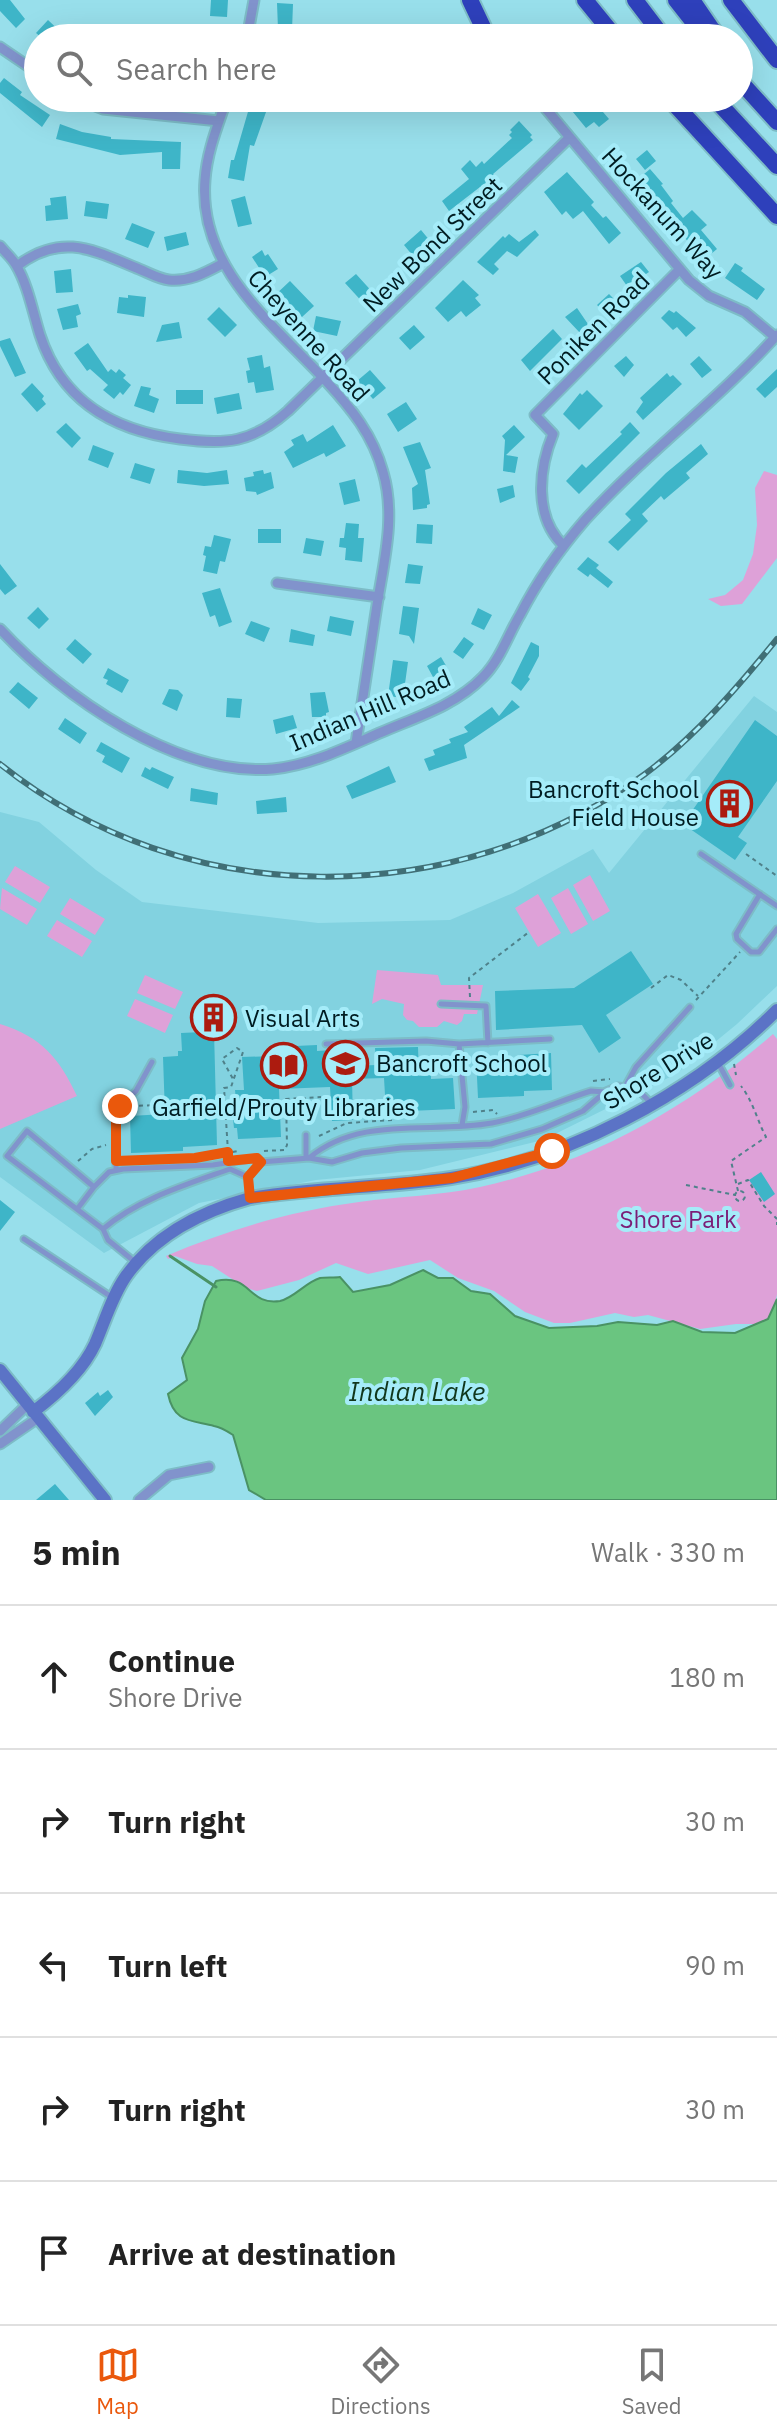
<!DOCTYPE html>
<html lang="en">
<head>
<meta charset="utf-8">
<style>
  :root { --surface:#fff; --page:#f2f2f2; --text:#222; --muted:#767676; --line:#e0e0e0; --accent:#ea580c }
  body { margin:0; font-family:"IBM Plex Sans",sans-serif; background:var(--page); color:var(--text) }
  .stop { position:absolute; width:24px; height:24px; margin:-18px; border:6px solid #ea580c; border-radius:50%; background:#fff }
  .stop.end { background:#ea580c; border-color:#fff; box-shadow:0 2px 8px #0008 }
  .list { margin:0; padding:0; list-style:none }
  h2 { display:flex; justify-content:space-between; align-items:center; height:104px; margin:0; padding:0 32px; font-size:34px }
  h2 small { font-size:26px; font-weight:400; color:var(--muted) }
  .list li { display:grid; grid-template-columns:52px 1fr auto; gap:24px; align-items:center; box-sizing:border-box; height:144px; padding:0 32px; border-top:2px solid var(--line) }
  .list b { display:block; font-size:30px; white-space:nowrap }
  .list p { margin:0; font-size:26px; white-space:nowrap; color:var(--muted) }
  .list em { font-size:26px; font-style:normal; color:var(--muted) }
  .icon { flex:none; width:44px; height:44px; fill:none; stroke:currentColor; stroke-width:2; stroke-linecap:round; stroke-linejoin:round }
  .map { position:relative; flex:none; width:777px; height:1500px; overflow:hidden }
  .search { position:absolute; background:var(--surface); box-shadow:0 8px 32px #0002; left:24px; right:24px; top:24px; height:88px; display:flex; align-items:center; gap:20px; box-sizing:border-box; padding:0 28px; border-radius:44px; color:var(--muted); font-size:30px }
  .sheet { height:824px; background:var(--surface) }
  nav { display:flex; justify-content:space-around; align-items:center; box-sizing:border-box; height:112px; border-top:2px solid var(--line); background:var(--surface); font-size:22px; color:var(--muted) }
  nav a { display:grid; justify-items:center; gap:4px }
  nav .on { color:var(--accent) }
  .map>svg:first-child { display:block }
  .built { fill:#82d2e0 }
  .green { fill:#dea1d8 }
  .water { fill:#6ac580; stroke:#4a9264; stroke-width:2 }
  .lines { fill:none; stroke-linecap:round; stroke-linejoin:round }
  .stream { stroke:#4a9264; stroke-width:3 }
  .building { fill:#3eb5c8 }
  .lane-casing { stroke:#7dbcc7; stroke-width:9 }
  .street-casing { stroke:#7dbcc7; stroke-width:13 }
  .secondary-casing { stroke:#7dbcc7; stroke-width:16 }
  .highway-casing { stroke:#7dbcc7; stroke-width:20 }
  .path { stroke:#4f818a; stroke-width:2; stroke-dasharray:4 4; stroke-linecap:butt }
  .lane { stroke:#8193cc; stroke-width:5 }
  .street { stroke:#8193cc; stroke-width:9 }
  .secondary { stroke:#5b73c6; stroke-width:12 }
  .highway { stroke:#2e40bb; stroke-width:16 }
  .rail-casing { stroke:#406f76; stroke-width:6 }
  .rail { stroke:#a5ecf9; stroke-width:3; stroke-dasharray:9; stroke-linecap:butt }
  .route { stroke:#ea580c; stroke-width:10 }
  .labels { text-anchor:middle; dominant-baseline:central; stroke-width:8; stroke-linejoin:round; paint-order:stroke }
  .street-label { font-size:24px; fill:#001c21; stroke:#a5ecf9 }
  .poi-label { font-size:24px; fill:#001c21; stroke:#a5ecf9; text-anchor:start }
  .park-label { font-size:24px; fill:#7b1d76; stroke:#a5ecf9 }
  .water-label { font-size:26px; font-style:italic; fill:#11371c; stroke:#a5ecf9 }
</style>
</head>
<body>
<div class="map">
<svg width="777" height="1500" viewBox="0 0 777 1500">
  <rect width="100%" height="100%" fill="#98dfeb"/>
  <!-- built -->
  <path class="built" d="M754 696 777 712V986L737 1024 676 1074 543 1140 420 1170 316 1180 199 1203 104 1253 0 1177V812L39 822 96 870 142 902 318 923 450 920 513 893 593 849 609 873Z"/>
  <!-- green -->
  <path class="green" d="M764 471 777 475V558L742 604 721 606 708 599 725 595 743 580 753 554 757 525 755 488Z
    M15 866 50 887 40 903 5 882Z
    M590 875 610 911 593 921 573 885Z
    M2 888 37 909 27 925 0 909Z
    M568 888 588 924 571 934 551 898Z
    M538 894 561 933 538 947 515 908Z
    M70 898 105 919 95 935 60 914Z
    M57 920 92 941 82 957 47 936Z
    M377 970 438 975 441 985H483L477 1014H464L462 1021 457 1025 444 1021 437 1027H419L413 1021 407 1020 403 1015 404 1004 382 999 372 1004Z
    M145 975 183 992 175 1009 137 993Z
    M135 999 173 1015 165 1033 127 1016Z
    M0 1024C42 1037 59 1058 77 1096L0 1129Z
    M773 1034 777 1039V1294L773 1315 766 1324H736L700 1329 648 1315 634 1317 615 1313 570 1323H554L525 1312 494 1291 458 1278 430 1260 368 1274 336 1263 299 1280 257 1291 246 1288 212 1266 197 1264 175 1256 168 1259 166 1256C229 1229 292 1211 359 1202 399 1196 440 1196 480 1187 590 1163 688 1108 773 1034Z"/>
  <!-- water -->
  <path class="water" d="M423 1270 438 1278H453L471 1291 490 1294 515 1316 549 1328 597 1326 618 1322 657 1325 673 1321 702 1332 735 1333 768 1319 777 1299V1500H266L249 1490 233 1435C227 1431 221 1427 214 1426 191 1420 174 1423 168 1394L187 1380 182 1358 198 1329 205 1301 216 1281C251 1273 248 1306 280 1301 294 1298 306 1282 320 1278 326 1277 334 1278 340 1277L353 1292 390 1285Z"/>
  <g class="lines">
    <!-- stream -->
    <path class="stream" d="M170 1256 216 1287"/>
  </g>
  <!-- building -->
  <path class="building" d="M0 0H10L25 19 16 28 0 11Z
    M211 0H228L227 17 210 16Z
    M277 3 293 4 292 30 278 29Z
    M48 20 67 38H42L36 33Z
    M4 78 22 92 20 95 50 115 42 127 0 93V83Z
    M252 98H271L254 146 250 145 244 181 228 178 231 160H234L236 153Z
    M577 98H591L609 119 599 127 594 122 586 128 568 106Z
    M519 121 532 135 530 137 533 140 493 174 495 177 482 189 480 187 449 211 442 201 469 179 461 169 470 160 476 167 482 161 484 164 512 138 509 135 512 132 510 130Z
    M60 124 82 132 111 137V139L181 142 180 169H162V152L120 155 56 139Z
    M647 150 656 161 645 170 636 159Z
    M650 169 663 184 661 185 673 201 671 203 683 218 692 210 707 225 701 230 717 249 699 264 690 254 695 250 637 180Z
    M567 172 594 202 591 205 603 218 606 216 621 233 609 244 583 211 573 219 566 211 562 215 544 192Z
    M66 196 68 219 46 221 45 206 51 205 50 198Z
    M245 196 252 224 238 227 231 200Z
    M86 201 109 204 107 219 84 216Z
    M132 223 155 232 148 248 125 239Z
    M421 230 431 242 413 256 404 245Z
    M535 230 539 235 517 257 507 251 494 264 499 269 493 275 477 262 503 236 505 238 509 234 519 242Z
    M186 232 189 245 167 251 164 237Z
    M262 250 265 256 268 254 278 269 265 277 252 257Z
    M641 262 649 272 643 276 646 279 636 287 632 282 627 286 620 276Z
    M735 263 743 268 741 271 765 289 757 300 725 278Z
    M71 269 73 292 56 293 54 271Z
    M356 274 376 296 366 306 345 283Z
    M463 280 479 295 475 298 481 305 466 317 461 311 448 322 435 308Z
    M290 281 314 306 302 317 287 301 282 305 274 296Z
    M609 294 618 303 606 314 597 305Z
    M128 295 146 297 144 317 117 313 119 297 128 298Z
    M78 304 81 314 76 316 78 327 63 330 57 309Z
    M219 307 237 325 225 337 207 319Z
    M577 308 590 327 581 334 565 317Z
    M669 310 674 313 676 311 696 328 686 337 677 327 673 330 661 318Z
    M316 316 341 321 337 336 313 331Z
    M179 322 182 338 156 342 162 325Z
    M414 325 425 337 410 350 399 338Z
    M553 329 562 339 530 371 521 360Z
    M10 338 26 373 15 377 0 346V341Z
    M88 343 108 372 111 369 116 373 119 369 126 375 123 378 131 385 123 395 120 392 114 399 103 390 108 385 90 369 87 371 74 353Z
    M262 355 264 368 270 366 274 390 256 393 254 382 248 383 246 371 250 370 247 358Z
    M626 356 634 365 624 377 614 366Z
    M699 356 712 370 702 378 690 364Z
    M777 369V387L765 398 756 389Z
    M370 370 386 388 373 399 357 381Z
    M667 373 670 377 673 375 682 384 643 420 636 412 643 402 640 398Z
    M32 383 44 396 42 399 46 404 37 412 21 394Z
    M141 386 151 388 149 395 159 399 154 413 134 406Z
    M176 390H203V404H176Z
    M587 390 603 406 579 430 563 414 580 393 582 395Z
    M239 393 242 409 217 414 214 398Z
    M406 402 417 419 398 432 387 414Z
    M630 422 640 433 579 494 566 481 582 464 586 468 622 434 620 432Z
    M66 423 81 438 72 448 56 432Z
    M333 425 346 446 326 457 324 453 293 468 284 452 294 445 291 440 303 434 307 442Z
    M514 425 525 437 506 455 518 457 515 473 503 471 505 440 502 436Z
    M420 442 431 468 425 470 430 504 427 505V508L413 510 412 488 418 484 403 447Z
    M701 444 708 454 686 473 690 478 664 500 661 496 642 514 648 521 618 551 608 542 631 520 625 514 666 473Z
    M93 445 114 453 108 468 88 460Z
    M135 463 155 469 150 484 130 478Z
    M178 470 207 473 227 470 229 484 204 486 177 483Z
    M263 470 264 474 271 472 274 488 257 495 256 492 246 491 244 478 254 476 253 472Z
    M355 479 360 501 344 505 339 483Z
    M513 485 515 497 500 503 497 489Z
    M346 523 359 524 358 538H364L362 562 345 560 346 548 339 547 340 538H344Z
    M417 524 433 525 432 544 416 543Z
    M258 529H281V543H258Z
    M214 535 231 539 225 562 220 561 217 574 203 571 206 556 203 555 205 546 211 547Z
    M306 538 324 541 321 556 303 553Z
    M588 557 599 565 596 568 613 582 608 588 590 574 588 577 577 569Z
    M0 564 17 586 5 595 0 589Z
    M408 564 423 566 420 584 405 583Z
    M220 588 232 622 219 627 215 615 210 617 202 593Z
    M403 606 419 608 414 644 409 636 399 634Z
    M38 607 49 619 39 629 27 618Z
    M478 608 492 615 484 630 471 624Z
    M330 616 354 621 351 636 327 631Z
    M251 621 270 628 264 642 245 634Z
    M291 629 315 635 313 646 289 642Z
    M464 637 474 644 463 659 453 652Z
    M75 639 92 654 83 664 66 649Z
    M531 642 539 646V656L528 677 530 679 521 691 511 683Z
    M441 657 448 669 433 677 427 666Z
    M393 660 408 662 403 698 388 696Z
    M108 668 129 680 122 693 106 684 108 680 103 678Z
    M18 682 38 698 29 709 9 692Z
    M169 689 178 690 183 695 177 711 162 704Z
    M325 692 329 712 326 713V717H312L310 693Z
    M227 698 242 699 240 718 226 717Z
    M512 700 520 707 464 745 467 758 429 771 424 759 435 755 433 750 451 743 449 739 468 732 464 727 492 707 499 716Z
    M293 715 297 728 276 734 273 720Z
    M65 718 87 733 80 744 58 729Z
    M755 720 777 736V781L738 837 747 843 735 860 683 824Z
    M101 742 130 758 122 773 102 762 105 756 96 751Z
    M389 766 396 782 352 799 346 786Z
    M145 767 150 770 152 767 174 777 168 789 141 776Z
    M191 788 218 793 217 805 190 801Z
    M286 797 287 812 257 814 256 801Z
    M631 951 653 984 606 1015 621 1038 599 1053 582 1025 496 1030 495 991 574 988Z
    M225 1004 227 1031H214L217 1145 183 1147V1151L131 1153 130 1116 165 1114 163 1057 178 1056V1051H182L181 1033 203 1032 201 1005Z
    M317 1045V1051L350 1049 351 1066 376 1065 375 1048 418 1047 419 1076 431 1075V1079L453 1078 455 1109 386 1112 384 1078 352 1079 353 1120 332 1121 330 1087 279 1089 281 1137 238 1139 237 1128H234L231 1101 236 1100 235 1090H244L242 1057 275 1056 274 1047Z
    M551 1053 552 1090 524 1091V1096L478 1098 476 1057 499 1056V1062L519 1061V1055Z
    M761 1172 775 1194 764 1202 749 1180Z
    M0 1200 15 1212 0 1231Z
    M108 1390 113 1397 95 1416 85 1403 98 1392 100 1396Z
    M55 1484 69 1500H36Z"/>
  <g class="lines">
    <defs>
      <path id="lane" d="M701 854 777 906
        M760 894 736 934 737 939 751 952H759L777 929
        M441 1004 486 1006 488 1043
        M326 1044 426 1041 459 1044
        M717 1061 730 1085
        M625 1087 636 1067 690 1007
        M462 1125 465 1107 459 1044 550 1039
        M306 1158V1135
        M309 1158C360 1115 431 1134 492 1123 525 1117 559 1101 591 1091L605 1092
        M116 1170V1120L120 1106 136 1091 152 1062
        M250 1196 248 1177 261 1162 309 1158 332 1162 362 1153 401 1148 491 1144 542 1129 583 1111 606 1091 618 1086 636 1088 652 1104
        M78 1208 94 1187
        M103 1229 7 1156 27 1131 94 1187 109 1172 123 1169 213 1165 257 1158 261 1162
        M24 1239 113 1298
        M135 1262 108 1240 103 1229C138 1199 188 1184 230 1169L248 1177"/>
      <path id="street" d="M247 38 254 0
        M0 47 38 73
        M75 98 103 109 219 121
        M227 98C218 125 207 151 205 180 198 267 272 323 326 381 351 408 373 435 383 472 396 516 384 561 377 605 370 651 363 697 356 743
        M537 98 689 280 709 296 745 312 775 337
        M0 246C5 252 12 258 16 265 28 285 33 313 40 335 62 402 114 431 180 439 226 445 252 443 288 411L569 138
        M17 266C62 232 93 250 139 269 149 273 159 279 169 280 189 282 205 273 222 264
        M564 546C533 517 539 468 553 434L535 415 680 269
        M277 583 379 597
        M0 629C63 697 177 777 273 769 312 765 347 747 382 732 417 717 456 705 483 677 500 660 508 635 520 615 538 580 559 550 585 520 645 454 717 401 777 335
        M0 1431 27 1405
        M0 1444 38 1418
        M139 1500 169 1475 209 1467"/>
      <path id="secondary" d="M0 1370 105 1500
        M33 1412C57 1394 82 1372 95 1344 105 1321 112 1296 126 1276 155 1235 203 1211 250 1198 316 1187 384 1188 451 1178 568 1160 693 1094 777 1010"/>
      <path id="highway" d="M470 0 488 38
        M585 0 616 38
        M635 0 664 38
        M676 0 706 38
        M692 0 718 38
        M731 0 777 60
        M739 80 777 122
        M669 98 777 216
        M714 98 777 166"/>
    </defs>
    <!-- lane casing -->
    <use href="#lane" class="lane-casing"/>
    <!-- street casing -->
    <use href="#street" class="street-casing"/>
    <!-- secondary casing -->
    <use href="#secondary" class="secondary-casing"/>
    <!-- highway casing -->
    <use href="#highway" class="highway-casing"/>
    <!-- path -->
    <path class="path" d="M746 854 777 876
      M651 988 668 975 681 980 698 996
      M470 997 469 978 529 932
      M696 1000 740 952
      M734 1064 736 1075
      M593 1081 610 1079
      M473 1112 493 1110 497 1114
      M131 1114V1106L160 1105
      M319 1136 347 1123 392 1120
      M264 1151 285 1150 287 1145 286 1099 321 1097
      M228 1152 224 1088 231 1087 243 1052 237 1048 222 1059 233 1079
      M217 1155 238 1151
      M78 1161 92 1149 106 1145
      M738 1184 748 1180 764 1206 777 1219
      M686 1185 735 1195
      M738 1191 731 1161 766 1137C757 1120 753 1101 741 1086
      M735 1196a5 5 0 1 1 10 0a5 5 0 1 1-10 0Z
      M777 1222V1225"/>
    <!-- lane -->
    <use href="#lane" class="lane"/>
    <!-- street -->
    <use href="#street" class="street"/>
    <!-- secondary -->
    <use href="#secondary" class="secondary"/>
    <!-- highway -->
    <use href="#highway" class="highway"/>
    <defs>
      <path id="rail" d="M0 764C186 913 454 912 645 774 696 736 737 688 777 639"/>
    </defs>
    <!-- rail casing -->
    <use href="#rail" class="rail-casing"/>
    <!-- rail -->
    <use href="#rail" class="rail"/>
  </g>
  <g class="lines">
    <!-- route -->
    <path class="route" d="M120 1106 116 1120V1161L195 1158 228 1152V1161L257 1158 261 1162 248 1177 250 1198 452 1178 552 1151"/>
  </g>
  <!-- icons -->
  <defs>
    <symbol id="building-ring" viewBox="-11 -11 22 22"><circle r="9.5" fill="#a5ecf9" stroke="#ac1b0f" stroke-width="1.5"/><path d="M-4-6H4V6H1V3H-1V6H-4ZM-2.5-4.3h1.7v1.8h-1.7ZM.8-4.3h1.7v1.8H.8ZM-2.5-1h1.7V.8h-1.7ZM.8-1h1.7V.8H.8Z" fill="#ac1b0f"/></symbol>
    <symbol id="school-ring" viewBox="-11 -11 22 22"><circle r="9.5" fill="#a5ecf9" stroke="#ac1b0f" stroke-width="1.5"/><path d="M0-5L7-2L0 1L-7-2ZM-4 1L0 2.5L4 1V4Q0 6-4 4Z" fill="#ac1b0f"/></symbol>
    <symbol id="library-ring" viewBox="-11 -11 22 22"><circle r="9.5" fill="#a5ecf9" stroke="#ac1b0f" stroke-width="1.5"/><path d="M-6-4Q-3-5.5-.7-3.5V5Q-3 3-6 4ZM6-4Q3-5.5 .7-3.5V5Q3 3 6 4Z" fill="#ac1b0f"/></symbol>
  </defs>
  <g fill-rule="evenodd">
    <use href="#building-ring" x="704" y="778" width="51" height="51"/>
    <use href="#building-ring" x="188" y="992" width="51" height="51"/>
    <use href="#school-ring" x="320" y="1038" width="51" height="51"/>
    <use href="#library-ring" x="258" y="1040" width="51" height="51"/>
  </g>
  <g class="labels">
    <!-- street labels -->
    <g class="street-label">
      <text transform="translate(663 213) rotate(48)">Hockanum Way</text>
      <text transform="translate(432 244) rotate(-44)">New Bond Street</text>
      <text transform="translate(593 328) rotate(-45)">Poniken Road</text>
      <text transform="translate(309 335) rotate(48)">Cheyenne Road</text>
      <text transform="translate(370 710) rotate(-23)">Indian Hill Road</text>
      <text transform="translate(658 1070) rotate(-32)">Shore Drive</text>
    </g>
    <!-- poi labels -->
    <g class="poi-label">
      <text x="699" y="789" text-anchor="end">Bancroft School<tspan x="699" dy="28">Field House</tspan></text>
      <text x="245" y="1018">Visual Arts</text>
      <text x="376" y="1063">Bancroft School</text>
      <text x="284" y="1107" text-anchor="middle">Garfield/Prouty Libraries</text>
    </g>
    <!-- park labels -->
    <g class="park-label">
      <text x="678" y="1219">Shore Park</text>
    </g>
    <!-- water labels -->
    <g class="water-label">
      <text x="417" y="1391">Indian Lake</text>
    </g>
  </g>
</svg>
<div class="stop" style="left:552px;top:1151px"></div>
<div class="stop end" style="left:120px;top:1106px"></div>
<div class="search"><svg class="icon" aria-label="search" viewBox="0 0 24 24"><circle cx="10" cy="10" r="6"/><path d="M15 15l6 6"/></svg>Search here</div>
</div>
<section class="sheet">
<h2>5 min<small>Walk · 330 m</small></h2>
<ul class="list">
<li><svg class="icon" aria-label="ahead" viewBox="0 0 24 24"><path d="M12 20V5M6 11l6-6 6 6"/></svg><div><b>Continue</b><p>Shore Drive</p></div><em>180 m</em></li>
<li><svg class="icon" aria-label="right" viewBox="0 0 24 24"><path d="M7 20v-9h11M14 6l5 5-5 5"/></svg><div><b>Turn right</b></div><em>30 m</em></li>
<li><svg class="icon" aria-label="left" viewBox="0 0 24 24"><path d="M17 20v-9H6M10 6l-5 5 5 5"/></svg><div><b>Turn left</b></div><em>90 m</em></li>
<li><svg class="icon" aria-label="right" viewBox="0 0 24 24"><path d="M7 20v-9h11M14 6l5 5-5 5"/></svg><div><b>Turn right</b></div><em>30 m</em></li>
<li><svg class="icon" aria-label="arrive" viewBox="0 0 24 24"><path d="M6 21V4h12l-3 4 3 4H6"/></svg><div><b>Arrive at destination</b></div></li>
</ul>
</section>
<nav>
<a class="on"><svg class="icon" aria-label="map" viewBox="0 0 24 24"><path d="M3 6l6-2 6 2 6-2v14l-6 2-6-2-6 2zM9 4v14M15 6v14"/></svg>Map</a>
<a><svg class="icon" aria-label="directions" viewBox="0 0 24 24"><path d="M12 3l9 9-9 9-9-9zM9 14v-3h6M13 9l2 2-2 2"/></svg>Directions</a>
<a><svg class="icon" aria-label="saved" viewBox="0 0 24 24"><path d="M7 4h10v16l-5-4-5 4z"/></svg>Saved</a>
</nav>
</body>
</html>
